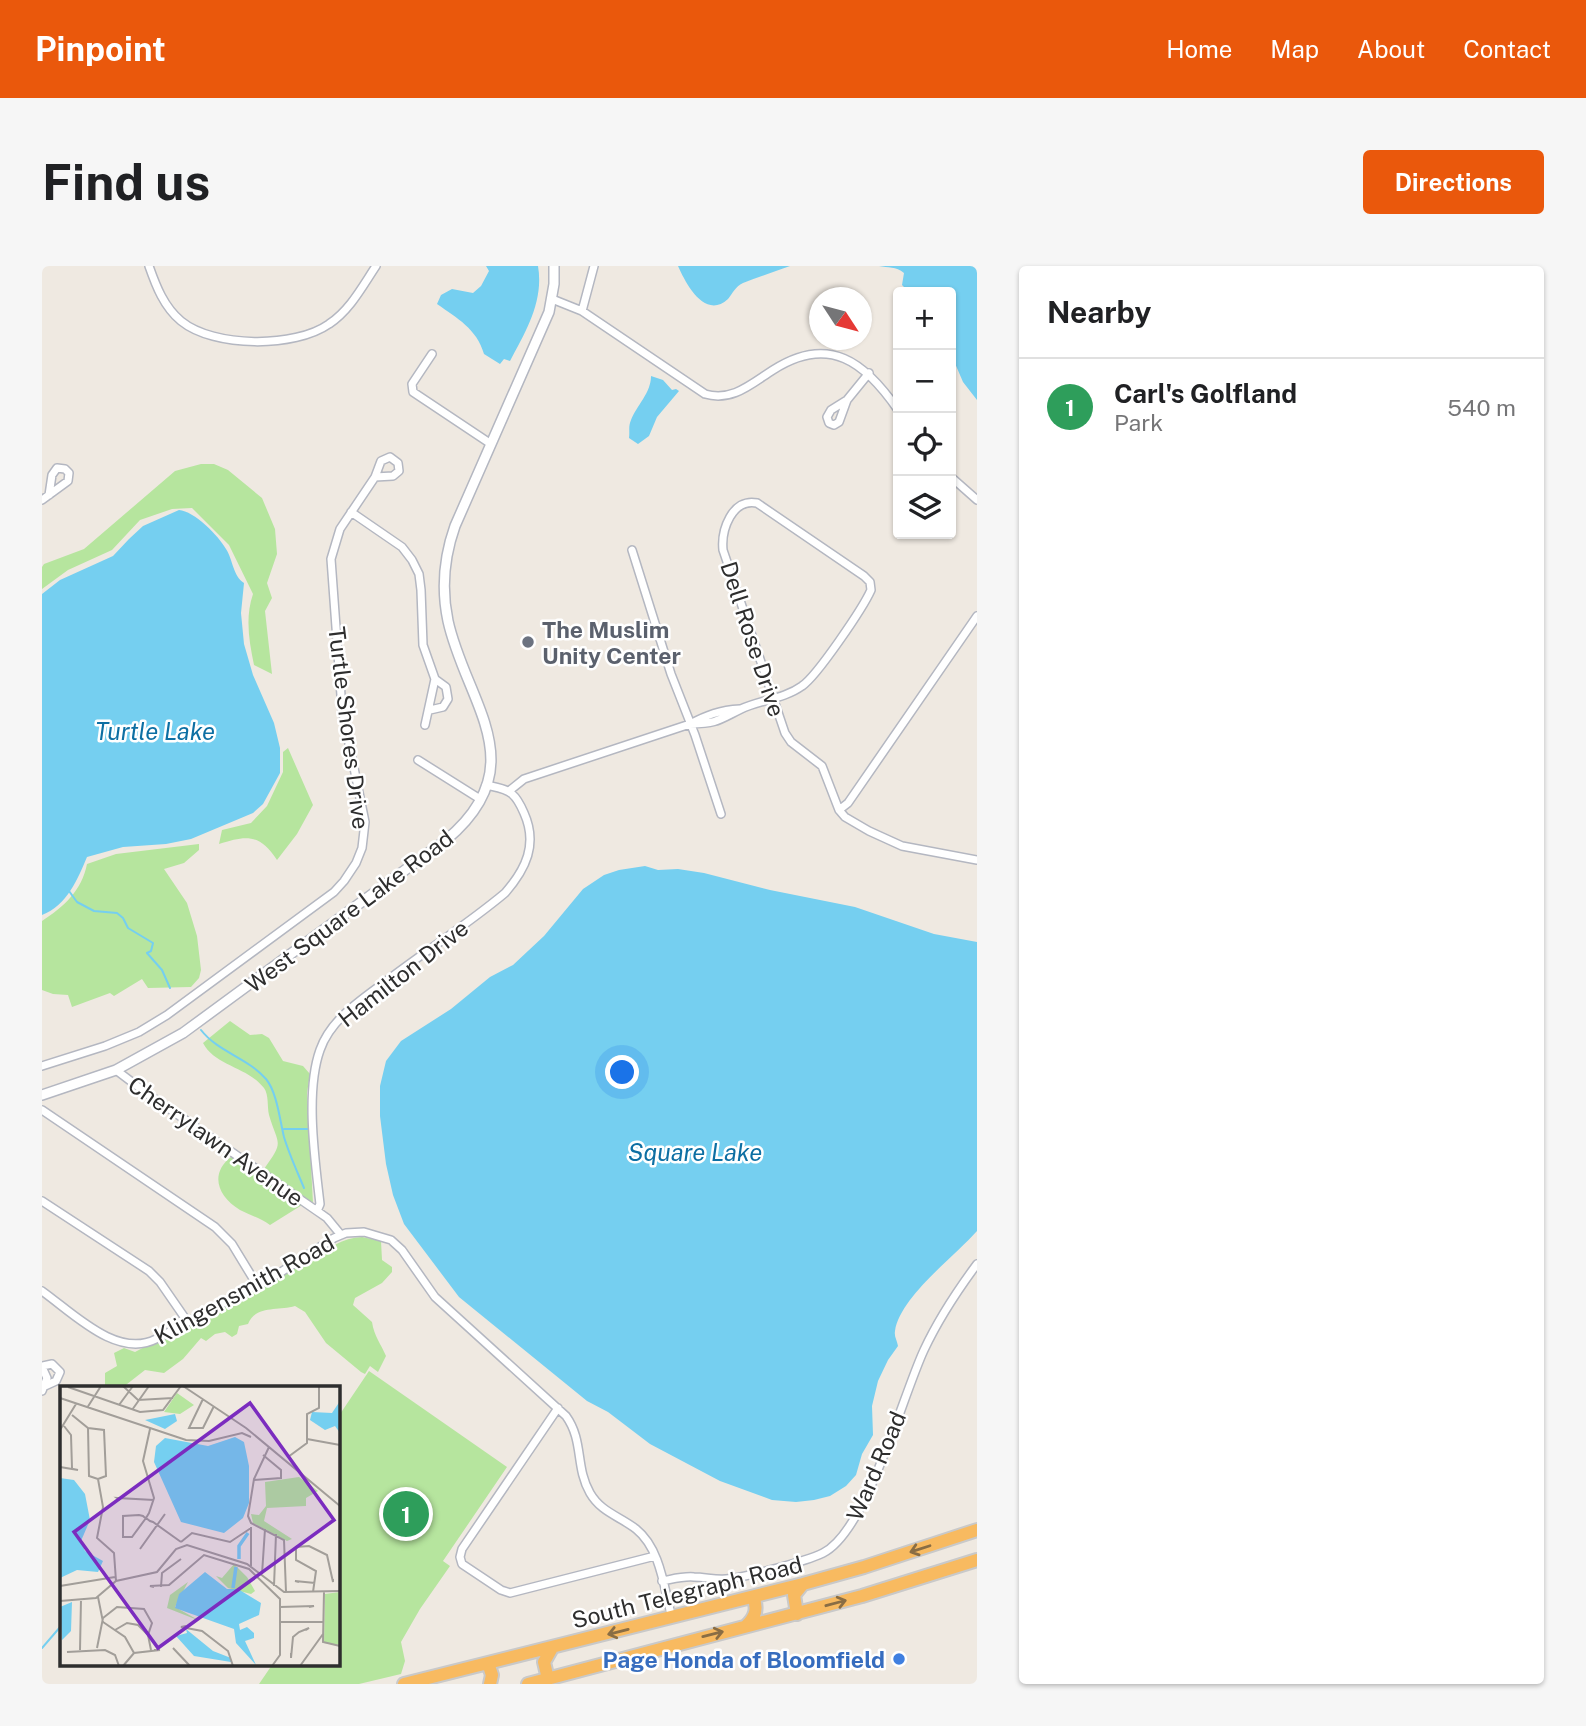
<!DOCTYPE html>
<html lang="en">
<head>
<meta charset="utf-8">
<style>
  :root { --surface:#fff; --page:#f6f6f6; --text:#202124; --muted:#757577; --line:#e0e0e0; --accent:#ea580c }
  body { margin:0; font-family:"Public Sans",sans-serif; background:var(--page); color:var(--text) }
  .controls { position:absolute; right:21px; top:21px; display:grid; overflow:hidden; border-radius:7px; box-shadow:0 2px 5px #0004 }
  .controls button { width:63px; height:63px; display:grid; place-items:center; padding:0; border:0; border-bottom:2px solid var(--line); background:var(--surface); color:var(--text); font:35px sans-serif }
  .compass { position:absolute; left:767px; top:21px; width:63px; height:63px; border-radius:50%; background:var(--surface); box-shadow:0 2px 5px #0004; rotate:126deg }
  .you { position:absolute; left:581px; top:807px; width:24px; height:24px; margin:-18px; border:5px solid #fff; border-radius:50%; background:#1a73e8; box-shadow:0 0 0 10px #1a73e833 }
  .badge { display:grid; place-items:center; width:46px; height:46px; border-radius:50%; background:var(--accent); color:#fff; font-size:23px; font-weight:700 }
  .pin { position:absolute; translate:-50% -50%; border:4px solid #fff; box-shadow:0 2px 7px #0006 }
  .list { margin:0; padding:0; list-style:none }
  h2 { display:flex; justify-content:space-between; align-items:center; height:91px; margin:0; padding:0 28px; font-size:30px }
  h2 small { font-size:23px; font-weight:400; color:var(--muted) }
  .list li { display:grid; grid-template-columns:46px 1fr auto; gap:21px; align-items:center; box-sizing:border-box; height:98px; padding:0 28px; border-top:2px solid var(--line) }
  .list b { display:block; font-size:26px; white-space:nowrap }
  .list p { margin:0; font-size:23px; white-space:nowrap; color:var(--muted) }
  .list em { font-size:23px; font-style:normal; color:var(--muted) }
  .icon { flex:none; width:38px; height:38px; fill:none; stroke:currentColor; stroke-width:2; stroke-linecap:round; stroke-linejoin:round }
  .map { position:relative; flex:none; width:935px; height:1418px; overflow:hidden; border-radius:7px }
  header { display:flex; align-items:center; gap:42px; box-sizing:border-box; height:98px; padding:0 35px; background:var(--accent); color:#fff }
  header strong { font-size:33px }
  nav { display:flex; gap:38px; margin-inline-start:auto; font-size:24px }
  .intro { display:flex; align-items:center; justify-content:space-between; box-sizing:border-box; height:168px; padding:0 42px }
  h1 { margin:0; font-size:49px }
  .button { padding:18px 32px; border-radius:7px; background:var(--accent); color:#fff; font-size:24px; font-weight:700 }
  main { display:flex; gap:42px; padding:0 42px }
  aside { flex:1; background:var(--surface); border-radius:7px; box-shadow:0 2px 5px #0004 }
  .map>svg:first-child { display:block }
  .green { fill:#b6e59e }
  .water { fill:#75cff0 }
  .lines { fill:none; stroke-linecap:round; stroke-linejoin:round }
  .stream { stroke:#75cff0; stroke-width:2 }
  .minor-casing { stroke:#b4b7c1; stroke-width:10 }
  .tertiary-casing { stroke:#b4b7c1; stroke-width:12 }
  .trunk-casing { stroke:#c9c9c9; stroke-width:16 }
  .minor { stroke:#fff; stroke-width:7 }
  .tertiary { stroke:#fff; stroke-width:9 }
  .trunk { stroke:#f8ba60; stroke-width:12 }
  .oneway { stroke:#896d44 }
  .worship-dot { fill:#6b7280; stroke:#fff; stroke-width:2.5 }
  .shop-dot { fill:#3f7fe0; stroke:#fff; stroke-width:2.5 }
  .labels { text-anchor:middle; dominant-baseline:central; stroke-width:5; stroke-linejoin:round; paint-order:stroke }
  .worship-label { font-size:23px; font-weight:bold; fill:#5b616d; stroke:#fff; text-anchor:start }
  .street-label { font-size:23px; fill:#2e2e2e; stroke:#fff }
  .shop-label { font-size:23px; font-weight:bold; fill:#366cbe; stroke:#fff; text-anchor:end }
  .water-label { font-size:24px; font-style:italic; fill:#0d6fa3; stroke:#fff }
  .inset-river { fill:none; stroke:#75cff0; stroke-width:3.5 }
  .inset-road { fill:none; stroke:#a29e99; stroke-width:2 }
  .view { fill:#7b2cbf; fill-opacity:0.15; stroke:#7b2cbf; stroke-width:3.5 }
  .inset-edge { fill:none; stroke:#2e2e2e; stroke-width:3.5 }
</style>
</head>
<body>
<header>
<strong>Pinpoint</strong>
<nav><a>Home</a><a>Map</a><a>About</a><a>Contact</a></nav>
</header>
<div class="intro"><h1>Find us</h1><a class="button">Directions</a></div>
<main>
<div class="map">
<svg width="935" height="1418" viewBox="0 0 935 1418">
  <rect width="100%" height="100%" fill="#efe9e1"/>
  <!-- green -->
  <path class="green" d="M159 198H172L186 204 220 232 233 263 235 288 225 317 230 332 223 345 230 408 212 399C207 374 203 352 211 328L187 279 150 242 130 243 98 254 70 284 26 304 0 323V301L2 298 42 283 133 205Z
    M246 482 271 539 255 568 235 594C218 568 205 569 177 578L180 564 209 557 225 540 241 506V486Z
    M157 578V584L142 597 122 603 145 637 155 670 159 704 157 712 149 721 106 722 100 713 72 730 68 727 30 741 26 729 11 728 0 724V655C22 641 40 624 45 598L74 588Z
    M188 755 208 769 220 768 227 772 241 795 261 800 268 808 265 827 271 937 268 938 224 907 222 903C243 874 236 880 227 849 225 840 227 829 222 822 206 801 173 800 161 777Z
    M189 891 260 939 228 959C218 952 208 949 198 944 176 931 167 908 189 891Z
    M320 971 339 975 340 994 350 1001V1006L340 1017 313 1032 311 1039 330 1056C332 1070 339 1078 344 1090L336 1106 328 1100 323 1108 319 1106 284 1077 263 1046 253 1040C236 1045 214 1039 206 1058L197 1060 195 1068 190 1071 183 1066 173 1068 164 1075 159 1072 141 1093 122 1107 103 1104 80 1122H63V1107L75 1100 72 1087 82 1082 93 1086 271 993C287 982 300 972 320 971Z
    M327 1105 465 1201 401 1295 408 1300 378 1343 359 1376 363 1395 359 1408 317 1418H217L230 1399H296V1151Z"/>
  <!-- water -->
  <path class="water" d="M444 0H496C502 35 484 65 468 95L462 93 458 98 442 88C435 63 415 52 395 38L399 29 410 23 431 27 439 20 447 5Z
    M636 0H748C732 6 716 11 701 17 693 21 691 27 686 33 663 54 644 18 636 0Z
    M837 0H935V134L921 116 909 88V26H867L860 19 862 7C854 0 846 2 837 0Z
    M609 110 621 114 630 124 634 123 637 125 615 151 607 170 596 178 587 172C588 164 586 161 589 154 595 139 609 127 609 110Z
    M137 244C152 245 177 270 184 283 191 294 191 310 202 317L199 347 202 378 211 409 232 457 238 482V507L221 538 211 547 149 573 124 578 81 581 45 591C36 612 25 640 0 649V328L18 314 71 290 87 273 101 260Z
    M603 600 616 604 636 603 662 607 728 624 813 641 892 668 935 676V965C913 990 858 1031 853 1065 852 1071 855 1074 856 1080L846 1094 836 1115 830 1140 831 1169 820 1188 814 1209 804 1220 788 1230 772 1234 754 1236 730 1234 678 1215 608 1178 566 1146 545 1135 417 1031 362 958 351 929 344 898 338 850V820L344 795 359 775 409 743 448 711 471 699 502 670 541 623 562 609 577 604Z"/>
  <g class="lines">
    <!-- stream -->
    <path class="stream" d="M27 625 35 636 52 645 75 647 81 652 86 662 111 677 109 685 105 687 120 704 128 722
      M159 764C176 786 206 792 224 813 235 826 238 855 242 871 247 888 255 905 262 922
      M242 863H266
      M0 1382 19 1360"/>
    <defs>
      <path id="minor" d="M107 0C114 20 122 41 139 55 172 82 253 82 287 58 308 44 320 21 334 0
        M510 33 540 45 663 128C690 136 709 118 731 104 787 68 823 96 856 144
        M540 45 552 0
        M390 88 370 118 371 126 449 178
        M805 134 797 156 792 159 787 157 785 151 789 144 805 134 827 107
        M909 211 935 234
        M0 234 26 215 27 207 23 203 15 202 10 209 7 229
        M309 246 360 281 370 294 377 308 379 324 381 379 393 413 383 459
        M590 284 629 408 653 469 679 548
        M388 444 401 441 406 433 404 421 393 413
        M648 458C676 457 675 455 699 443 718 434 742 433 760 420 775 410 821 342 829 324L828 316 822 310 715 237C690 232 679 264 681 284L743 467 749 476 780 500 797 544 803 551 827 565 860 580 935 594
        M376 494 438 533
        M467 525 482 513 648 458C665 449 678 444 698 443
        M797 544 806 537 935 350
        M0 800 63 780 97 766 125 749 292 626 302 615 314 597 320 582 323 556 300 443 289 293 298 263 333 211 339 195 348 191 356 197 357 205 351 210 333 211
        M74 804 103 826 275 945 285 952 299 969
        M0 844 173 961 190 978 215 1019
        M0 935 107 1005 118 1016 145 1055
        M275 945 278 938C273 894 263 826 278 784 289 752 321 733 347 713 385 684 426 658 463 627 484 603 496 578 482 547 479 540 476 533 470 528 464 522 452 521 444 519
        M0 1025C31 1047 75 1093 114 1073L239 1006 292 972 304 967 322 966 349 974 360 984 393 1031 524 1150C542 1175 533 1201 548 1227 559 1246 577 1250 594 1263 619 1283 622 1323 630 1352
        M0 1100 10 1098 18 1106 14 1115 3 1120
        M0 1101 5 1112 0 1125
        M516 1142 420 1283 418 1291 420 1298 459 1324 468 1327 613 1290
        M620 1315C631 1313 641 1310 652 1311 663 1311 673 1314 684 1313 705 1311 762 1296 781 1287 825 1265 860 1131 882 1084 896 1054 915 1025 935 998"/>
      <path id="tertiary" d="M0 829 74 804 141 767 404 574C494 499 424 437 406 355 399 322 402 291 413 260L507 46 512 18V0"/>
      <path id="trunk" d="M755 1348 752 1329 761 1318
        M704 1360C714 1351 716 1342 711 1331
        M446 1397 450 1409 448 1418
        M506 1413 502 1396 510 1382
        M362 1418 761 1318 822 1301 935 1264
        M486 1418 820 1330 935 1294"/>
    </defs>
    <!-- minor casing -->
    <use href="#minor" class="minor-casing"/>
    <!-- tertiary casing -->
    <use href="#tertiary" class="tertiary-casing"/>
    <!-- trunk casing -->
    <use href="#trunk" class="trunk-casing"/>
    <!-- minor -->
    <use href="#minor" class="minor"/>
    <!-- tertiary -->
    <use href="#tertiary" class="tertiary"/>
    <!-- trunk -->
    <use href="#trunk" class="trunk"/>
  </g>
  <!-- one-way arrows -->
  <defs><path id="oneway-shaft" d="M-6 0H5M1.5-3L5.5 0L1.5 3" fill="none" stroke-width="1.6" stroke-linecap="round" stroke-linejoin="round" transform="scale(1.75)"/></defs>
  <g class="oneway">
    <use href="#oneway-shaft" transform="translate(878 1283) rotate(162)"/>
    <use href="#oneway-shaft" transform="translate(794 1337) rotate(-15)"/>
    <use href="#oneway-shaft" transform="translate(576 1366) rotate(166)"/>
    <use href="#oneway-shaft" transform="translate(671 1368) rotate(-14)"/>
  </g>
  <!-- markers -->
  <circle class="worship-dot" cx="486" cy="376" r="7"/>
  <circle class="shop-dot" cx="857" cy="1393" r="7"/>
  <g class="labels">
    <!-- worship labels -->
    <g class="worship-label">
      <text x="500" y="363">The Muslim<tspan x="500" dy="26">Unity Center</tspan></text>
    </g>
    <!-- street labels -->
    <g class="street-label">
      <text transform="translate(711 373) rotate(72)">Dell Rose Drive</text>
      <text transform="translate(307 462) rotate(83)">Turtle Shores Drive</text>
      <text transform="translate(307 645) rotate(-37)">West Square Lake Road</text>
      <text transform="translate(361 707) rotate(-38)">Hamilton Drive</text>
      <text transform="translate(174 875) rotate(35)">Cherrylawn Avenue</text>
      <text transform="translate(202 1023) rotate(-29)">Klingensmith Road</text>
      <text transform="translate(834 1200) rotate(-67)">Ward Road</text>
      <text transform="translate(645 1326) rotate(-14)">South Telegraph Road</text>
    </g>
    <!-- shop labels -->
    <g class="shop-label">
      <text x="843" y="1393">Page Honda of Bloomfield</text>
    </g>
    <!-- water labels -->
    <g class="water-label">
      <text x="113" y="465">Turtle Lake</text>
      <text x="653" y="886">Square Lake</text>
    </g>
  </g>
  <!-- overview -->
  <g transform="translate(18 1120)">
    <rect width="280" height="280" fill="#efe9e1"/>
    <path d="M117 7 134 19 120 28 104 26ZM239 91 258 105 246 112V120L207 122 204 135 232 153 227 155 193 137 191 128 199 129 206 120 205 96ZM174 178 187 191 195 205 191 208 168 202 156 190 162 192ZM128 196 115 221 140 235 107 222 110 209ZM280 206V259L264 257 265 208Z" fill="#b6e59e"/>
    <path d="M280 15V47L275 40 265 44 250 34 252 26 272 27ZM115 28 117 35 105 43 85 34ZM175 51 184 56 189 80V117L183 132 164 147 121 136 94 76 96 60 105 52 148 60ZM0 92 14 94 25 108 30 134 21 155 25 165 43 175 38 186 17 184 0 192ZM145 186 167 203H178L201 217 199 229 179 238 180 244 187 241 194 247V252L185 255 196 279 176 257 174 243 115 222 119 208ZM12 216 11 245 2 254 0 221ZM126 243 153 265 171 272V276L134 270 116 250 127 247Z" fill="#75cff0"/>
    <path class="inset-river" d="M179 173V160L188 147M173 202 176 181"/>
    <path class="inset-road" d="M63 0 78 14 113 12M123 0 186 42 280 120M8 1 80 26 103 24 121 0M0 12 126 54 149 55 182 47 191 51M143 13 129 42H143L154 20M59 19 73 0M27 22 41 0M72 24 89 0M12 29 28 42 44 44 46 90 38 93M4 40 11 49 12 82M28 42 29 90 38 93 43 121 37 152 54 167 56 195M90 43 83 75 94 112 89 127 86 132 72 151H63V130L79 129 83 130 84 131 86 132 90 135 93 136 121 156M0 44 16 18M247 53 280 59M209 61 194 93 188 130 191 137 224 154 226 206M228 71 247 57V28L259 22V0M0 81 18 84 13 83M193 94 221 92V84L203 69M60 114 57 112 94 114M191 141V180M121 156 132 147 170 156 191 142M80 163 105 128M202 188 205 143M239 196 235 195 255 197M0 200 55 191M214 200 216 148M94 201 90 200 109 199 144 169 189 183 220 213V269L212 280M101 201 102 187 121 173M253 206 256 185 236 174V161L249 160 267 169 273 196V193M264 206 263 256 280 260M38 211 43 236 65 251 74 267M0 215 36 212 56 195 97 186 116 163 127 159 187 178 224 206 280 205M220 221 254 220 249 221M221 236H263M126 240 121 241 142 245 168 265 173 280M55 244 67 237 78 239 88 249 91 264M37 262 43 232 57 221 84 223 92 237 88 249M113 262 130 280M20 264 21 213M12 266H7L45 264 55 269 59 280M231 267V272L233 251 239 246 249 242 246 244M63 280 74 267 100 264H94M240 280 263 248"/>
    <path class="view" d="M190 17 274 134 98 262 14 146Z"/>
    <rect width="280" height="280" class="inset-edge"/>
  </g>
</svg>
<div class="controls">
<button>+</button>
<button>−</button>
<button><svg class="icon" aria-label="locate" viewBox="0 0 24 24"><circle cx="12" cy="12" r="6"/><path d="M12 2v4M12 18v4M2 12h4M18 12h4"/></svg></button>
<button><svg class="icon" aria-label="layers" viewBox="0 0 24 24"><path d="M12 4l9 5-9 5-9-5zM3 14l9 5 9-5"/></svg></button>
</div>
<svg class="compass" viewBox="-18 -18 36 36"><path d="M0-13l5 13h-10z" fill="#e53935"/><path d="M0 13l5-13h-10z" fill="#757577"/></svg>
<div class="you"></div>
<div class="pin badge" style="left:364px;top:1248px;background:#2e9e5b">1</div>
</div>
<aside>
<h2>Nearby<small></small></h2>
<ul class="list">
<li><span class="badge" style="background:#2e9e5b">1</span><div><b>Carl's Golfland</b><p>Park</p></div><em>540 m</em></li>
</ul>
</aside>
</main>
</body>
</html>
